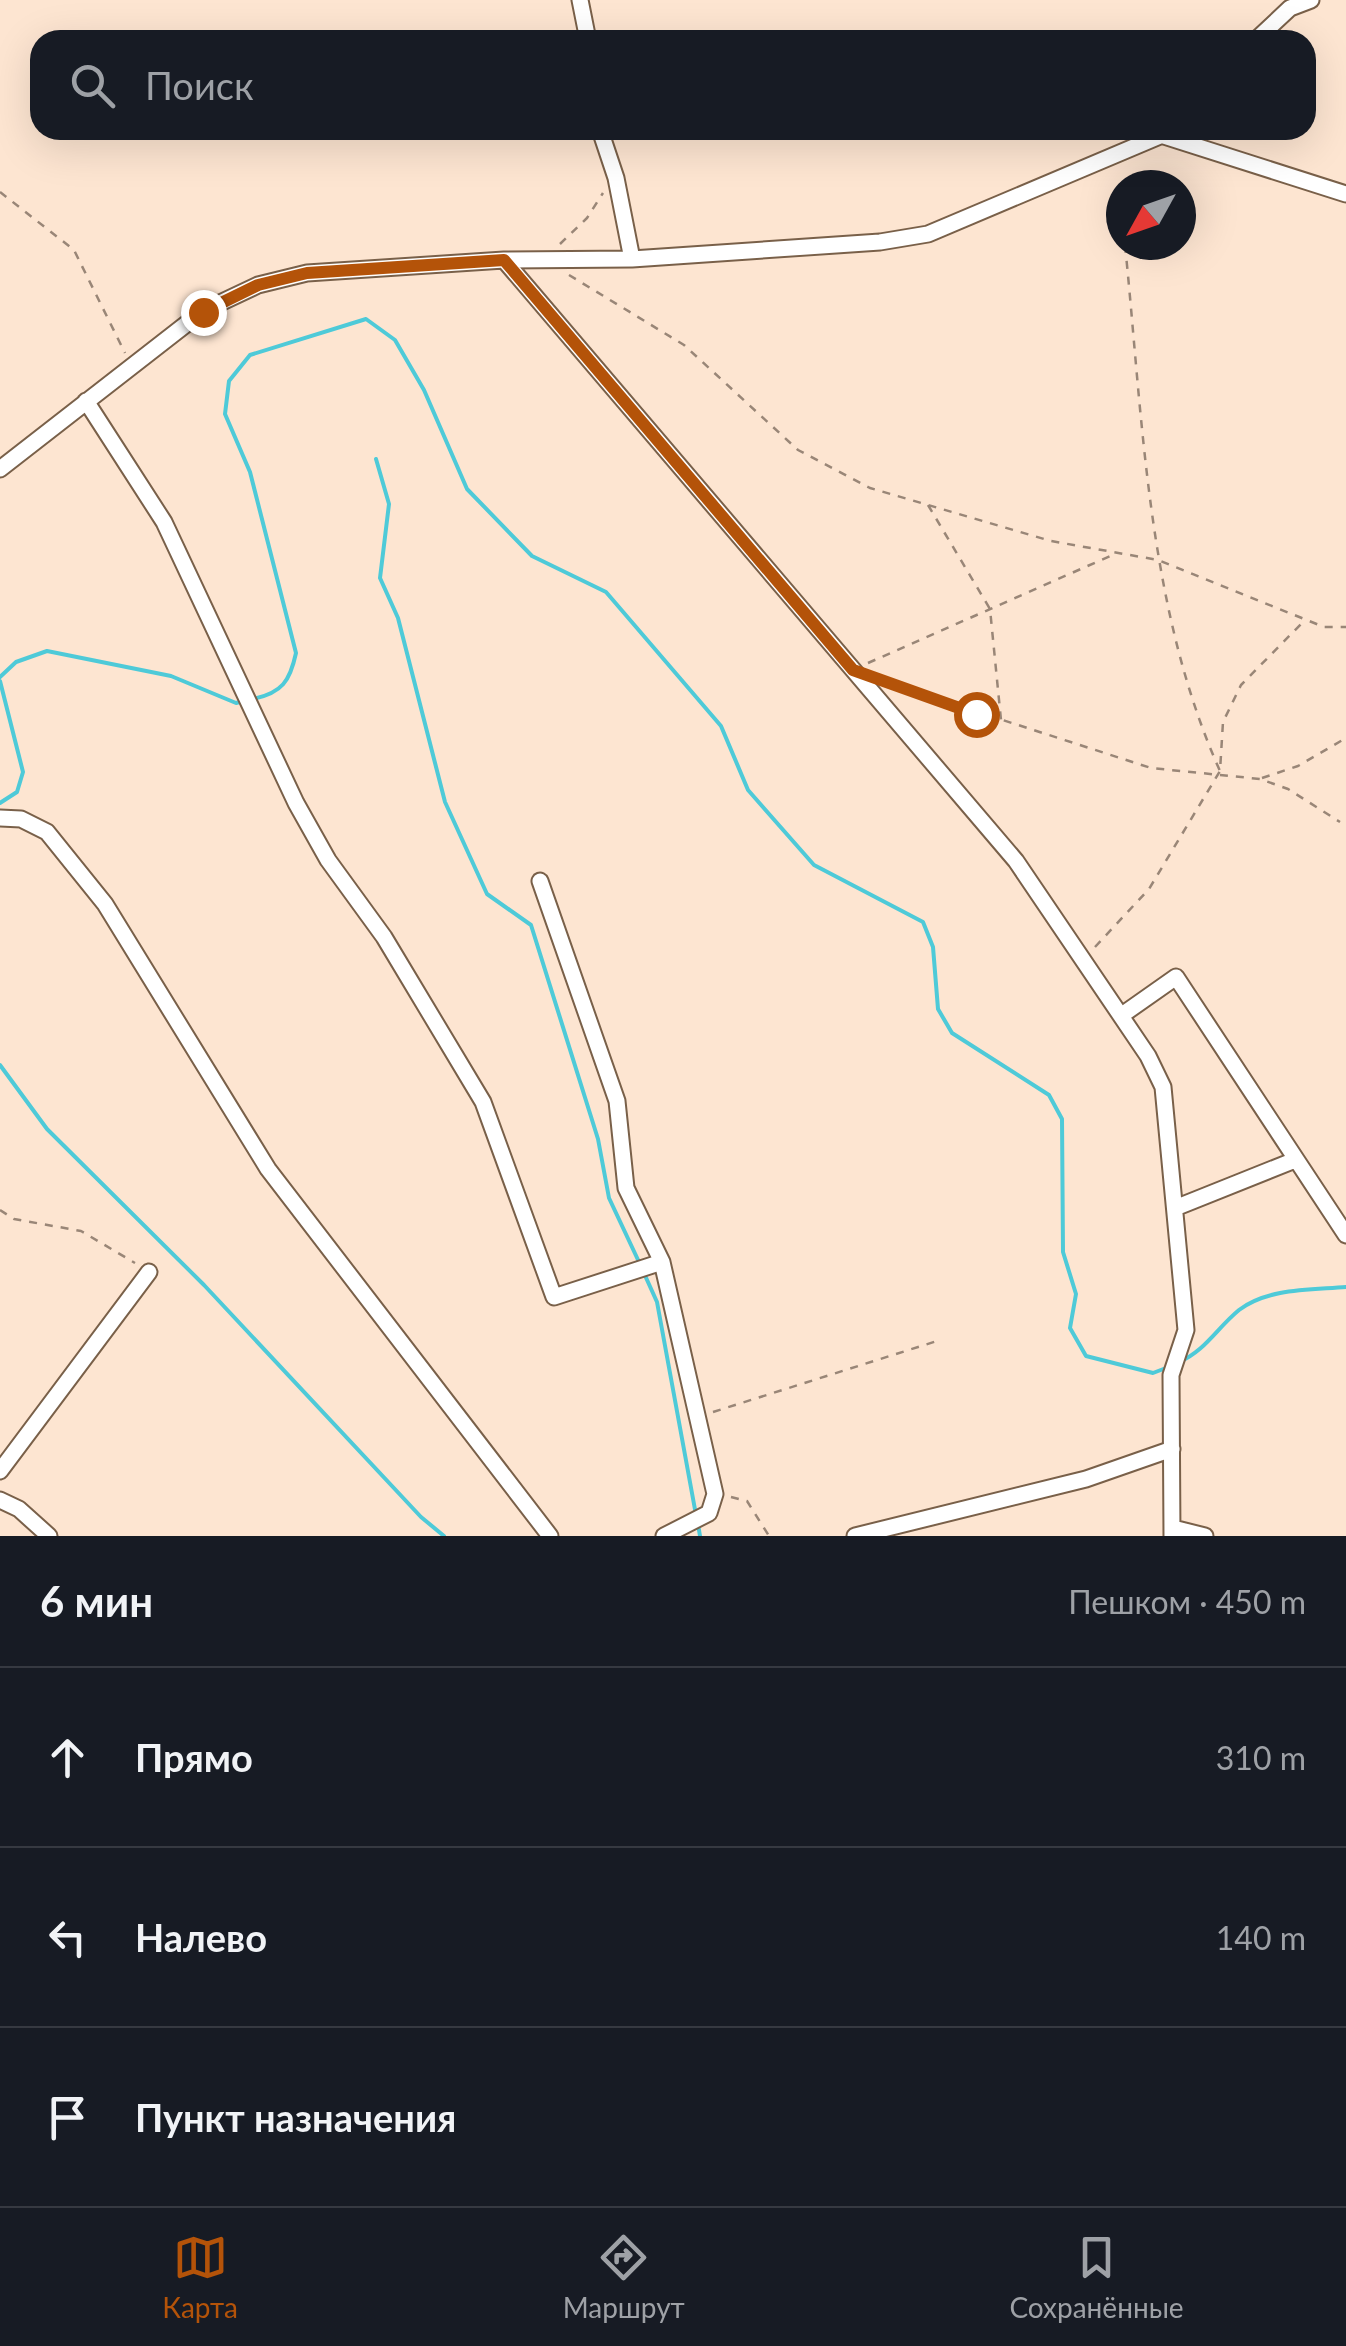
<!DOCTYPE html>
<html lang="ru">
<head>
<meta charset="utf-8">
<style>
  :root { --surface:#171b24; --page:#20242c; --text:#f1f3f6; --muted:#9ea1a6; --line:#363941; --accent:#b45309 }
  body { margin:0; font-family:Lato,sans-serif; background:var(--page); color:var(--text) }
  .compass { position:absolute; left:1106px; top:170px; width:90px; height:90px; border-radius:50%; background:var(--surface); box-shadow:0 10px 40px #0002; rotate:230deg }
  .stop { position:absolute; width:30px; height:30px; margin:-22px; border:8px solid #b45309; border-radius:50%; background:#fff }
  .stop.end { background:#b45309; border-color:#fff; box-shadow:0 2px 10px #0008 }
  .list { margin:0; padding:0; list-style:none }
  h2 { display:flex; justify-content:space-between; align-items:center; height:130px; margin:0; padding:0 40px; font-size:42px }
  h2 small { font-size:32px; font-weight:400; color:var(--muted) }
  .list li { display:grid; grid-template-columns:65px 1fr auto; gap:30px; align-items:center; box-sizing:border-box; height:180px; padding:0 40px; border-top:2px solid var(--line) }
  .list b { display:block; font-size:38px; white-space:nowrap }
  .list em { font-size:32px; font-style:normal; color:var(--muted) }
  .icon { flex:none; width:55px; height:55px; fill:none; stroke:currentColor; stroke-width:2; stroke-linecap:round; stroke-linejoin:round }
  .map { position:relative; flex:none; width:1346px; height:1536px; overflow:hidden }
  .search { position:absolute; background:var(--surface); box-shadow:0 10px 40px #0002; left:30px; right:30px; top:30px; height:110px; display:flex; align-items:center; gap:25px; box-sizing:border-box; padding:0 35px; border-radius:30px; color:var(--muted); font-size:38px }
  .sheet { height:670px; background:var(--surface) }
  nav { display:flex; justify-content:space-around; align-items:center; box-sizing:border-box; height:140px; border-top:2px solid var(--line); background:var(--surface); font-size:28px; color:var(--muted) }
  nav a { display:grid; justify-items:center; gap:5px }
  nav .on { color:var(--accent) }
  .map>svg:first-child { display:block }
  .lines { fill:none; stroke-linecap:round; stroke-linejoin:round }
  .stream { stroke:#4ecad8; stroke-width:4 }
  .minor-casing { stroke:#796049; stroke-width:19 }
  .path { stroke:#998677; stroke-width:2.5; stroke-dasharray:8 8; stroke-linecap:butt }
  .minor { stroke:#fff; stroke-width:15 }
  .route { stroke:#b45309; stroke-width:12 }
</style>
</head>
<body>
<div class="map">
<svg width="1346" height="1536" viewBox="0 0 1346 1536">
  <rect width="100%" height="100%" fill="#fde5d1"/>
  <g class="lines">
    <!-- stream -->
    <path class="stream" d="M376 459 389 504 380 578 398 618 445 802 487 894 531 925 598 1139 609 1198 639 1262
      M0 677 16 662 47 651 171 676 236 703 244 701
      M0 681 23 772 17 792 0 803
      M253 699C282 693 290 681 296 653L250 472 225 414 229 381 250 355 366 319 395 340 424 390 467 489 532 556 606 592 721 726 748 790 814 865 923 922 933 947 938 1009 952 1033 1049 1095 1062 1119 1063 1252 1076 1294 1070 1328 1086 1356 1153 1373 1166 1368
      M0 1065 47 1129 204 1285 421 1517 444 1536
      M643 1271 657 1302 696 1515
      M1179 1362C1205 1351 1217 1328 1239 1310 1268 1288 1311 1290 1346 1287
      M698 1524 700 1536"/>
    <defs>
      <path id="minor" d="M580 0 588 40
        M1256 40 1290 8 1311 0
        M600 130 616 178 632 259
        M1164 136 1346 194
        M504 260 1016 861 1148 1056 1163 1087 1186 1330 1171 1375 1172 1536
        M86 401 164 522 296 803 328 860 384 937 483 1102 554 1297 662 1262
        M0 469 203 311 258 285 307 273 504 260 632 259 880 242 928 234 1174 130
        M0 818 21 819 47 832 105 904 268 1169 550 1536
        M540 881 617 1101 626 1188 662 1262 715 1494 709 1513 664 1536
        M1122 1015 1176 977 1346 1235
        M1175 1208 1295 1160
        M0 1471 149 1272
        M0 1500 19 1509 49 1536
        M1173 1528 1205 1536
        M855 1536 1086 1479 1172 1449"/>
    </defs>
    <!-- minor casing -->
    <use href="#minor" class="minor-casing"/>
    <!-- path -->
    <path class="path" d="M0 192 74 250 125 353
      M560 244 587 218 603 193
      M1125 245C1143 420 1147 608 1220 771
      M569 275 684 345 798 450 870 488 1051 541 1158 560 1324 627H1346
      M928 505 990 609 1001 720
      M868 663 1117 553
      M882 681 1151 768 1260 779 1288 789 1340 822
      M1262 778 1298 766 1346 738
      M1095 947 1149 889 1220 771 1223 722 1241 685 1304 621
      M0 1210 14 1219 81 1231 135 1263
      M713 1412 937 1341
      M731 1497 747 1501 769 1536"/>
    <!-- minor -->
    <use href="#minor" class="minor"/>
  </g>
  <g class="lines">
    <!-- route -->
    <path class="route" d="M203 312 258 285 307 273 504 260 853 670 976 714"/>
  </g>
</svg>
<svg class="compass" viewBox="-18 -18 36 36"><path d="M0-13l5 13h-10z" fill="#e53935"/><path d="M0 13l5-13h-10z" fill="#9ea1a6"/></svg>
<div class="stop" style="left:976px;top:714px"></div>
<div class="stop end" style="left:203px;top:312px"></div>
<div class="search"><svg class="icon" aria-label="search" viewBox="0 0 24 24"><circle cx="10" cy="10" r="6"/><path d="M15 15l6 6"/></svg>Поиск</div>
</div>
<section class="sheet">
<h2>6 мин<small>Пешком · 450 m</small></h2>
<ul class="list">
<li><svg class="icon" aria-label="ahead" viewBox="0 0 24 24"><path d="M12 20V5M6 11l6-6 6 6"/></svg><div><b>Прямо</b></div><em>310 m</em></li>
<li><svg class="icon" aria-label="left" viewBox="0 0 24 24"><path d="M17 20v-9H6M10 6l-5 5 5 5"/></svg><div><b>Налево</b></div><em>140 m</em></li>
<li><svg class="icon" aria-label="arrive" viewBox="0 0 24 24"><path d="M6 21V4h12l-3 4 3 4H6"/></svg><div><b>Пункт назначения</b></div></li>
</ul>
</section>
<nav>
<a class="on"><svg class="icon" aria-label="map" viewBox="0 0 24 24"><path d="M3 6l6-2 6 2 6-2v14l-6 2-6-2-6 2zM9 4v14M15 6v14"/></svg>Карта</a>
<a><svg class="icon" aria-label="directions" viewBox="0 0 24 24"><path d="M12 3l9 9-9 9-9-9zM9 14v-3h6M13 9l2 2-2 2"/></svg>Маршрут</a>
<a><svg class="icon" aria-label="saved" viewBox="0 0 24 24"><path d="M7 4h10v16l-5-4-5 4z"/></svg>Сохранённые</a>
</nav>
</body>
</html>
